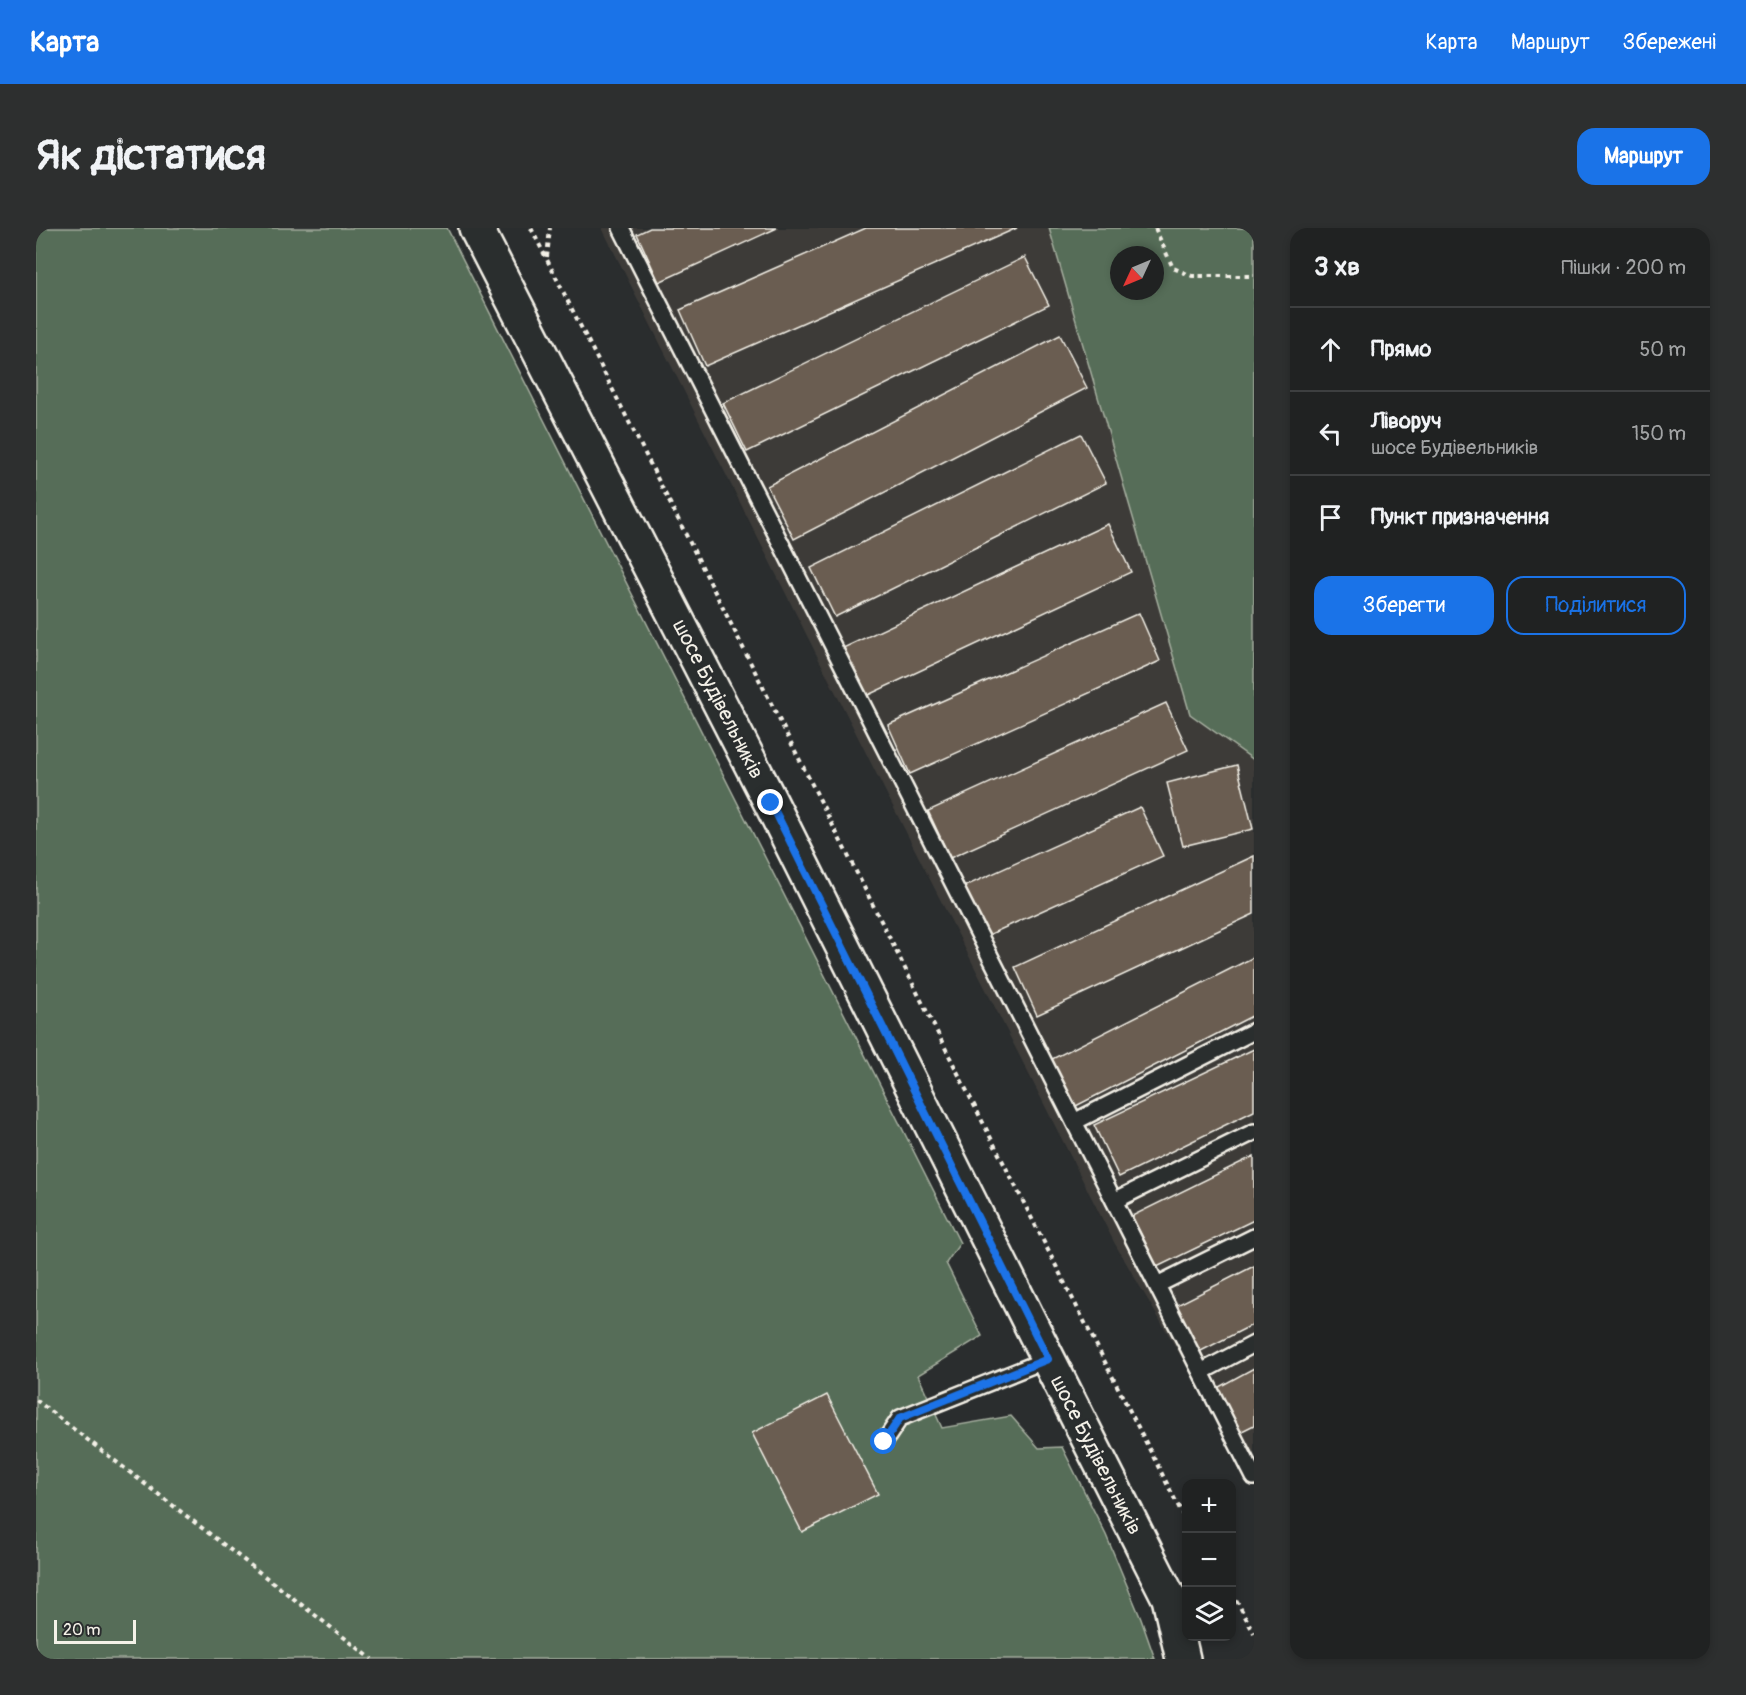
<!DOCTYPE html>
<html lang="uk">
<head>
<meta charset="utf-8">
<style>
  :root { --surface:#202222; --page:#2d2f2f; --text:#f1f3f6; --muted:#a2a4a5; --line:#3d3f40; --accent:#1a73e8 }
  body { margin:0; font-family:Pangolin,sans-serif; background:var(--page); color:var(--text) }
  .controls { position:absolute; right:18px; bottom:18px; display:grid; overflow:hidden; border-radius:12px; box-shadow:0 3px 9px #0003 }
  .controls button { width:54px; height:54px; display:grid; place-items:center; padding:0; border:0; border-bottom:2px solid var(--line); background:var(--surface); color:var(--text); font:30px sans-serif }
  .compass { position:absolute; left:1074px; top:18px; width:54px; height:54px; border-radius:50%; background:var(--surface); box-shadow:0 3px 9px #0003; rotate:226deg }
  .scale { position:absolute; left:18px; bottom:15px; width:82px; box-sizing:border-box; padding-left:6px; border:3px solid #f4f1e8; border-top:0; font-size:16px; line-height:21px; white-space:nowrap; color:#f4f1e8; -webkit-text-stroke:4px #2a2d2e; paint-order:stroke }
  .stop { position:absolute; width:18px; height:18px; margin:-14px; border:4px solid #1a73e8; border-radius:50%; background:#fff }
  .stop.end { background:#1a73e8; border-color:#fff; box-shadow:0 2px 6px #0008 }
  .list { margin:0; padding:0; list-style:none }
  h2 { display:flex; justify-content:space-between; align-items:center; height:78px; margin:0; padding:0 24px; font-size:26px }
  h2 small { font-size:20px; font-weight:400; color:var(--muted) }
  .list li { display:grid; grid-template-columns:39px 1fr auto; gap:18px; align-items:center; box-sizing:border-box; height:84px; padding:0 24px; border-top:2px solid var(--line) }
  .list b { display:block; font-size:22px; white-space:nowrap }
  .list p { margin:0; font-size:20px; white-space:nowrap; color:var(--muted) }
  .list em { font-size:20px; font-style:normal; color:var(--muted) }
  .actions { display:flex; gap:12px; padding:18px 24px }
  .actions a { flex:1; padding:14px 0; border:2px solid var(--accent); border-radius:18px; text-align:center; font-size:21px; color:var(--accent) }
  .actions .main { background:var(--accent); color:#fff }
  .icon { flex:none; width:33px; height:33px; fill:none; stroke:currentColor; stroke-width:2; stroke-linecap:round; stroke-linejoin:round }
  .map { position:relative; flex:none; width:1218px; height:1431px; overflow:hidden; border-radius:18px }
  header { display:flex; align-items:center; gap:36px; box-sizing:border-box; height:84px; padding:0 30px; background:var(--accent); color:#fff }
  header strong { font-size:28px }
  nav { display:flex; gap:33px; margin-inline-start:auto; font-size:21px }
  .intro { display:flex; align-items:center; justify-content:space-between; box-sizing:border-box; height:144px; padding:0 36px }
  h1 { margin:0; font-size:42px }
  .button { padding:15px 27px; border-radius:18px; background:var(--accent); color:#fff; font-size:21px; font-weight:700 }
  main { display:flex; gap:36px; padding:0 36px }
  aside { flex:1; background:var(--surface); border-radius:18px; box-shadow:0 3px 9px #0003 }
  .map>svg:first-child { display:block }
  .built { fill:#3d3b38 }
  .green { fill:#576d58; stroke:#a6afa0; stroke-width:1.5; fill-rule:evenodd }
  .building { fill:#6a5d51; stroke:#f4f1e8; stroke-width:1.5 }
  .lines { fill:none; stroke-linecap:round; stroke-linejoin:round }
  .lane-casing { stroke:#f4f1e8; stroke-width:20 }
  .secondary-casing { stroke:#f4f1e8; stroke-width:38 }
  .path { stroke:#f4f1e8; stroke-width:4; stroke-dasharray:4.5 4.5; stroke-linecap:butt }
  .lane { stroke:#2a2d2e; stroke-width:15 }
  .secondary { stroke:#2a2d2e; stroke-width:33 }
  .route { stroke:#1a73e8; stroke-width:8 }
  .labels { text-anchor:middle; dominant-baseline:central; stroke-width:4.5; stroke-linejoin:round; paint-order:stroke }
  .street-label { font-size:21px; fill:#f4f1e8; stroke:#2a2d2e }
</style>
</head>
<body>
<header>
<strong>Карта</strong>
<nav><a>Карта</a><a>Маршрут</a><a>Збережені</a></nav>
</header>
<div class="intro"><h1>Як дістатися</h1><a class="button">Маршрут</a></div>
<main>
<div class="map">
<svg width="1218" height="1431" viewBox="0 0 1218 1431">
  <rect width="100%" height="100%" fill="#2a2d2e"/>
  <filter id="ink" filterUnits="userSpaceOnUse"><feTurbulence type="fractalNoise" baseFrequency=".0167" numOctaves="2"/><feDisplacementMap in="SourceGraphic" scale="12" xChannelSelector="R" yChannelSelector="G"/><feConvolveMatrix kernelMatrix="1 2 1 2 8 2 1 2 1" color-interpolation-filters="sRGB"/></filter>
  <g filter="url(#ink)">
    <!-- built -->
    <path class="built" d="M566 0H1013L1154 485 1218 532V1252L1079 1016 838 541Z"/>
    <!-- green -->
    <path class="green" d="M0 0H411L924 1015 910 1035 946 1108 882 1147 906 1200 975 1188 1003 1220 1026 1219 1070 1307 1105 1391 1119 1431H0Z
      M1013 0H1218V532L1154 486ZM1083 27H1119V63H1083Z"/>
    <!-- building -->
    <path class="building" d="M614 0H741L623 54 601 6Z
      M830 0H981L669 138 644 82Z
      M989 29 1013 77 711 224 687 175Z
      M1024 107 1051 160 758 311 731 258Z
      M1045 206 1070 255 799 389 775 340Z
      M1072 296 1095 344 830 468 807 420Z
      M1103 385 1124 433 874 546 852 497Z
      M1130 475 1152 522 914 630 892 583Z
      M1201 537 1217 601 1147 618 1131 555Z
      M1104 579 1127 628 948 709 925 660Z
      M1218 628V686L1001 787 979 739Z
      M1218 729V787L1038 879 1014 832Z
      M1218 821V883L1083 949 1058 897Z
      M1218 928V992L1121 1039 1096 988Z
      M1218 1038V1096L1163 1124 1139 1078Z
      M1218 1140V1197L1204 1204 1181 1160Z
      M791 1167 842 1266 766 1304 716 1205Z"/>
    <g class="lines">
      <defs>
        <path id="lane" d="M585 0 1218 1249
          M1038 894 1218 803
          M1078 973 1218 904
          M1121 1057 1218 1009
          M1165 1144 1218 1116
          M848 1214 864 1190 1012 1131"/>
        <path id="secondary" d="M440 0 735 575 1012 1131 1133 1370 1147 1431"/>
      </defs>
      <!-- lane casing -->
      <use href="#lane" class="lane-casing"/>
      <!-- secondary casing -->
      <use href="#secondary" class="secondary-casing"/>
      <!-- path -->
      <path class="path" d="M495 0 938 877 1150 1293
        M1119 0 1137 40 1156 48H1218
        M511 29 514 0
        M0 1172 336 1431
        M1196 1364 1218 1405"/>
      <!-- lane -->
      <use href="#lane" class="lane"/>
      <!-- secondary -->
      <use href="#secondary" class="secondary"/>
    </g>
  </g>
  <g class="lines" filter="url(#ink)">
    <!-- route -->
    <path class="route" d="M735 575 1012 1131 864 1190 848 1214"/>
  </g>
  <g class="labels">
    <!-- street labels -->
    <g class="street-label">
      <text transform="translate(682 471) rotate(63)">шосе Будівельників</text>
      <text transform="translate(1060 1227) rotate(63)">шосе Будівельників</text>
    </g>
  </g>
</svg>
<div class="controls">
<button>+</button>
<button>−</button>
<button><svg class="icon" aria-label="layers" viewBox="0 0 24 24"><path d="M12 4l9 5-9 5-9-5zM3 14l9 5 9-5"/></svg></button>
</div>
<svg class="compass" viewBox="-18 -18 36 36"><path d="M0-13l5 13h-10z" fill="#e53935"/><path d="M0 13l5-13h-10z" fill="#a2a4a5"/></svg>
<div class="scale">20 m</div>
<div class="stop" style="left:848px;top:1214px"></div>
<div class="stop end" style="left:735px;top:575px"></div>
</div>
<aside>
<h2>3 хв<small>Пішки · 200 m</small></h2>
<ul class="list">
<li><svg class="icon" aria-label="ahead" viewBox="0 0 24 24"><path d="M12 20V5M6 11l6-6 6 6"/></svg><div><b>Прямо</b></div><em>50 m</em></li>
<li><svg class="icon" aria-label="left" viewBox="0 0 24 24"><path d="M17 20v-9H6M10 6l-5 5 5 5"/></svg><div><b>Ліворуч</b><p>шосе Будівельників</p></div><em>150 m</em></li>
<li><svg class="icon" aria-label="arrive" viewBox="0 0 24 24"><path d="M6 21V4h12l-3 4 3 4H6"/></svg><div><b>Пункт призначення</b></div></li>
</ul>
<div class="actions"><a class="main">Зберегти</a><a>Поділитися</a></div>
</aside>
</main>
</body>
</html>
